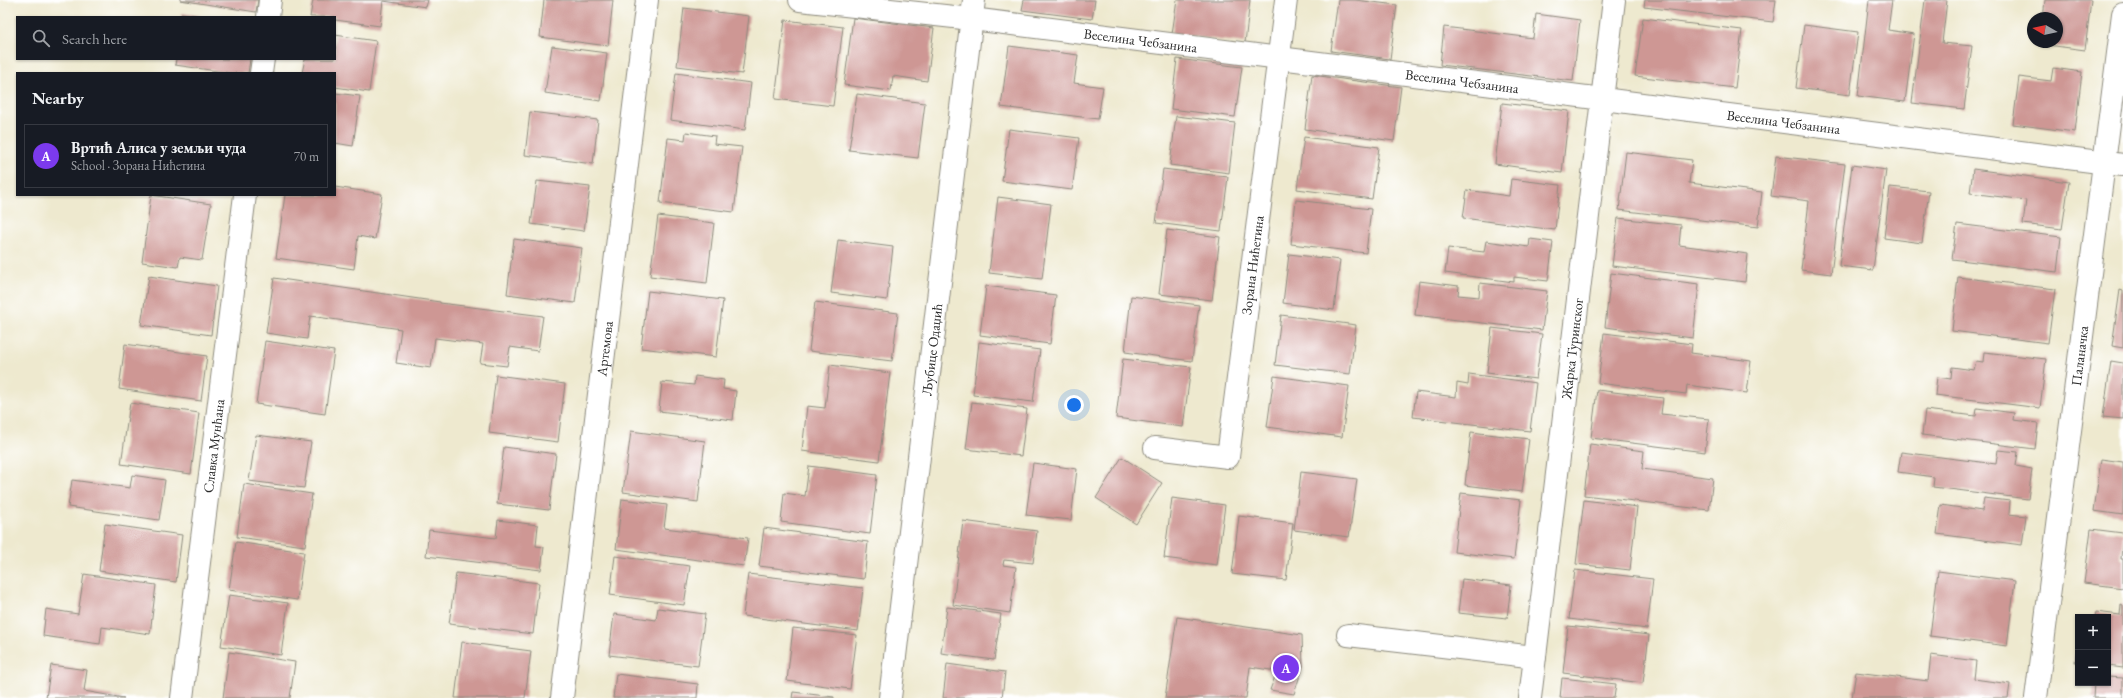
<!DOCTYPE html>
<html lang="en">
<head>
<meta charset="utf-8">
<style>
  :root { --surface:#171b24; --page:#20242c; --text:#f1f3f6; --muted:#9ea1a6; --line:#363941; --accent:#7c3aed }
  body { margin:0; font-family:"EB Garamond",serif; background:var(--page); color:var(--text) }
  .controls { position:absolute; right:12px; bottom:12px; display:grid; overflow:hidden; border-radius:0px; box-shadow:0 1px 3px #0004 }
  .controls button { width:36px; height:36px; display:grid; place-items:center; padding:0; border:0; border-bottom:1px solid var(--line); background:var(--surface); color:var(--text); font:20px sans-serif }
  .compass { position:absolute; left:2027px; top:12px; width:36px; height:36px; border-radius:50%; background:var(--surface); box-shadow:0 1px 3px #0004; rotate:279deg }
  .you { position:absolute; left:1074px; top:405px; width:14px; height:14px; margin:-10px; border:3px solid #fff; border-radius:50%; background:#1a73e8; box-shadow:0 0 0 6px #1a73e833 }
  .badge { display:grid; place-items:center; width:26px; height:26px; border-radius:50%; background:var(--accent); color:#fff; font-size:13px; font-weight:700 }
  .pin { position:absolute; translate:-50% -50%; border:2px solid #fff; box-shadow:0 1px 4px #0006 }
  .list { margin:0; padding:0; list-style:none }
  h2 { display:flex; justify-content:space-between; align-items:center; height:52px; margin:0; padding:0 16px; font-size:17px }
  h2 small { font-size:13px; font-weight:400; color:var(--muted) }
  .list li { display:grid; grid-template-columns:26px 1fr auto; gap:12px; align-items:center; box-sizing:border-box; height:64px; margin:0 8px 8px; padding:0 8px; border:1px solid var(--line); border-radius:0px }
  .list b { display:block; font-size:15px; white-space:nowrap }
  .list p { margin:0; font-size:13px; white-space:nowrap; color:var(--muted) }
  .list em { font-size:13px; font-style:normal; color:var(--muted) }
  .icon { flex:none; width:22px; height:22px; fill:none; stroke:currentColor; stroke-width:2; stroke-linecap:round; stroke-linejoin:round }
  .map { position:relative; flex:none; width:2123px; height:698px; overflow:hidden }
  .search { position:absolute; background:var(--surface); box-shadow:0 1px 3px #0004; left:16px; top:16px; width:320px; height:44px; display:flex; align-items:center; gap:10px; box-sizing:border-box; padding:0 14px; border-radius:0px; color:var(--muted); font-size:15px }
  .panel { position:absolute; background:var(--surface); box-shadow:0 1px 3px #0004; left:16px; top:72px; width:320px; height:124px; border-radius:0px }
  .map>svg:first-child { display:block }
  .building { fill:#ce9794 }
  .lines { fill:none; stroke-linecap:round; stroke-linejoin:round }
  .minor-casing { stroke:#8c8a7d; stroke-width:24 }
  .minor { stroke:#fff; stroke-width:22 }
  .labels { text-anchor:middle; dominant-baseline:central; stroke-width:4; stroke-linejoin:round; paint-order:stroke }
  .street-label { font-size:14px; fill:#2b2b2b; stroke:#fff }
</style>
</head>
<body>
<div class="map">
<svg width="2123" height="698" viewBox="0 0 2123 698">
  <rect width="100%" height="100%" fill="#fff"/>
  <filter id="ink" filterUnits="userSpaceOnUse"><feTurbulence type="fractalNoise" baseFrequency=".025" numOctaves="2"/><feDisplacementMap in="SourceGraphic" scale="8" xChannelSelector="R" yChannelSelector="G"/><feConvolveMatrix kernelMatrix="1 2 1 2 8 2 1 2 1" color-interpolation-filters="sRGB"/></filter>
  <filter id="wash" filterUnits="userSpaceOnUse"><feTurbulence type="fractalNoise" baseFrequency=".012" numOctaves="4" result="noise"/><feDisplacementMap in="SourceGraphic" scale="16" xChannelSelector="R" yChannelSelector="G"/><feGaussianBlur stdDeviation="0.9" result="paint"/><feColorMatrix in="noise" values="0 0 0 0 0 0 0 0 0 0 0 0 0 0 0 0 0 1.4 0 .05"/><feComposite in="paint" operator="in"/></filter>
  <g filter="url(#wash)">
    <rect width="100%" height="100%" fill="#eee9cf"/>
    <g id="blocks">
      <!-- building -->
      <path class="building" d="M180 0H258L256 12Z
        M313 0H428L426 7 383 1 380 26 335 20V17H310Z
        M544 0H613L608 46 540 37Z
        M1024 0H1095L1092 19 1022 10Z
        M1177 0H1250L1245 43 1172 34Z
        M1338 0H1355L1397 5 1390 59 1331 51Z
        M1645 0H1776L1773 22 1644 7Z
        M1869 0H1892L1888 30 1914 34 1905 102 1858 96Z
        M1925 0H1947L1942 43 1972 46 1964 109 1912 103Z
        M2045 0H2091L2085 50 2040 44V42H2057V18H2043Z
        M684 8 749 16 742 74 677 66Z
        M182 13 201 16V17H182Z
        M1536 14 1580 20 1573 81 1440 65 1444 27 1533 38Z
        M853 18 934 28 927 81 893 76 891 91 844 85Z
        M1643 18 1742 30 1735 88 1635 76Z
        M785 20 843 27 833 106 775 99Z
        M1804 25 1858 32 1850 95 1796 88Z
        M335 35 376 41 369 92 335 87V73H302L305 59H335Z
        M552 46 607 53 601 101 545 93Z
        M1009 46 1078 55 1074 83 1103 87 1098 119 1001 107Z
        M176 59H250L248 73H231L175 65Z
        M1177 59 1242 67 1235 117 1171 109Z
        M2053 68 2082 72 2075 132 2013 124 2019 77 2051 81Z
        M676 73 751 83 745 130 670 120Z
        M1312 75 1401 87 1394 141 1305 129Z
        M335 93 360 96 353 146 335 143Z
        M857 94 925 103 918 158 849 150Z
        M1502 103 1569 111 1562 173 1495 164Z
        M530 112 598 120 593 164 525 155Z
        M1176 116 1235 123 1229 173 1170 165Z
        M1009 129 1079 138 1072 190 1002 181Z
        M686 132 715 136 714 144 742 147 734 212 660 203 668 138 685 140Z
        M1304 137 1379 147 1372 199 1297 189Z
        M1626 152 1692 160 1689 183 1762 192 1758 227 1619 210Z
        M1776 156 1845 164 1831 274 1801 270 1809 201 1771 196Z
        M1852 165 1886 170 1873 270 1839 266Z
        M1163 169 1228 177 1221 231 1156 223Z
        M1973 169 2069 182 2062 229 2023 224 2026 200 1970 193Z
        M1511 179 1560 185 1555 230 1463 218 1467 190 1509 196Z
        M537 181 590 187 584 231 531 224Z
        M335 187 382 194 375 239 358 236 354 269 276 258 285 195H335Z
        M1890 187 1929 191 1922 243 1884 238Z
        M151 195 211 204 202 260 180 257 178 267 142 262Z
        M998 197 1051 204 1042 279 989 273Z
        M1296 200 1371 209 1366 253 1291 244Z
        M658 216 714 223 707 283 650 276Z
        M1618 218 1681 225 1679 245 1748 254 1745 282 1612 266Z
        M1957 224 2061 237 2057 272 1952 259Z
        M1167 230 1220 237 1212 300 1159 294Z
        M514 239 582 248 575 303 507 294Z
        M1530 239 1553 242 1548 281 1514 277V282L1445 273 1448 248 1484 252 1486 241 1529 247Z
        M838 240 893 247 887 300 831 293Z
        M1289 254 1340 260 1334 310 1283 303Z
        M1611 273 1699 284 1693 338 1605 327Z
        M149 276 217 286 211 335 141 325Z
        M1958 277 2055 289 2048 343 1952 331Z
        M274 278 440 302V303L543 316 538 351 510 347 507 366 480 363 483 344 435 338 431 368 396 363 401 329 310 316 307 339 266 333Z
        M1419 281 1459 286 1458 295 1479 297 1480 283 1547 291 1542 330 1415 315Z
        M986 286 1056 295 1050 344 980 335Z
        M2120 290 2123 291V348L2112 346Z
        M648 291 723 300 716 357 641 348Z
        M1131 296 1199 305 1192 361 1125 352Z
        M815 302 898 313 892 361 809 351Z
        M1281 315 1356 325 1350 374 1275 365Z
        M1492 328 1542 334 1536 379 1487 373Z
        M1604 333 1692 344 1691 353 1751 361 1747 393 1687 385 1686 394 1598 383Z
        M265 341 334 351 325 414 256 404Z
        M979 342 1040 350 1033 402 973 395Z
        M125 344 207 356 201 401 119 389Z
        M1984 352 2046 359 2040 408 1935 395 1937 377 1951 379 1952 367 1974 370 1976 361 1983 362Z
        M1123 359 1191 367 1183 427 1116 418Z
        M2111 361 2123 363V419L2103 417Z
        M830 365 890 373 879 461 802 451 807 406 825 408Z
        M1469 374 1536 383 1530 431 1413 417 1416 392 1456 397 1457 383 1468 385Z
        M496 375 565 384 558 442 489 433Z
        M695 376 724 380 723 389 736 391 733 420 659 411 662 382 694 385Z
        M1274 376 1349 386 1342 437 1267 427Z
        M1597 390 1663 398 1661 414 1709 419 1705 452 1591 438Z
        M972 402 1027 409 1021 456 966 449Z
        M130 403 199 413 191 474 121 464Z
        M1977 408 2014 413 2013 420 2038 423 2035 449 1922 435 1925 410 1976 416Z
        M631 431 705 441 698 502 623 492Z
        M1471 432 1529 439 1522 492 1465 485Z
        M256 435 311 442 304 488 249 481Z
        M1590 444 1644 451 1642 469 1713 478 1709 510 1584 495Z
        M504 447 556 454 549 510 497 504Z
        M1998 450 2018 452 2016 466 2032 469 2028 499 1933 487 1934 477 1898 472 1901 452 1996 464Z
        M1122 457 1162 483 1136 524 1096 498Z
        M2101 459 2123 462V515L2094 511Z
        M1033 463 1077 469 1071 520 1026 515Z
        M809 466 877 475 870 534 781 522 784 493 805 496Z
        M1301 472 1357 479 1349 537 1294 530Z
        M132 475 165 480 159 520 68 507 72 480 130 488Z
        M244 484 312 494 305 546 237 537Z
        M1461 493 1521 500 1514 559 1454 552Z
        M1172 498 1225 505 1217 565 1164 558Z
        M1984 498 2010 501 2009 514 2026 516 2022 545 1937 534 1941 505 1982 511Z
        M622 499 667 505 664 528 748 538 744 566 616 549Z
        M1584 500 1637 507 1630 570 1576 564Z
        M1239 516 1293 523 1286 580 1232 574Z
        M498 520 538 525 536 546 544 547 541 570 426 556 429 530 496 538Z
        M963 521 1037 531 1033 563 1004 560 1003 565 1016 567 1010 613 953 605Z
        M105 524 182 535 176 582 99 571Z
        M764 528 868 542 864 579 759 566Z
        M2091 529 2123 533 2121 559H2123V588L2084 583Z
        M236 542 304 552 297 600 229 590Z
        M615 556 690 566 684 605 610 595Z
        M1575 570 1653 579 1647 629 1569 619Z
        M1938 571 2015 581 2007 646 1930 636Z
        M456 573 539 583 533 634 449 624Z
        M84 574 156 585 150 634 102 627 100 644 43 636 46 609 78 614Z
        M748 574 863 588 858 631 743 616Z
        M1462 579 1511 585 1507 618 1458 613Z
        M229 595 288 603 281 655 221 646Z
        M2121 604 2123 605V668L2108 666V617H2095L2096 612 2120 615Z
        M947 607 1001 614 994 660 941 653Z
        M658 608 705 614 698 666 609 655 614 614 656 620Z
        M1177 617 1302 635 1303 666 1294 694 1270 690 1277 671 1250 667 1246 698H1165Z
        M1568 626 1649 635 1643 683 1563 673Z
        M793 628 857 635 850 689 787 681Z
        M462 642 531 651 525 698H455Z
        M2077 647H2078V662H2075Z
        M229 652 295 662 290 698H223Z
        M1931 655 1976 661 1974 679 2010 684 2008 698H1852L1856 672 1928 681Z
        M947 664 1005 672 1002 698H943Z
        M51 665 87 670 84 691 124 698H46Z
        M616 674 698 684 697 698H613Z
        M2108 677 2123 678V698H2093L2094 683H2108Z
        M1562 678 1616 684 1614 698H1560Z
        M793 692 834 697V698H792Z"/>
    </g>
  </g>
  <g filter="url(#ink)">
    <use href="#blocks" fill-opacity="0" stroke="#8c8a7d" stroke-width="1"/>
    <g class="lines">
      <defs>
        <g id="minor">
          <path id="s1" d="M800 0 972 19 2123 165"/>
          <path d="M268 17 270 0"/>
          <path d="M261 73 263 59"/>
          <path id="s2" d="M1155 448 1228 457 1286 0"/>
          <path d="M1348 635 1535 657"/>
          <path id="s3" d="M182 698 245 195"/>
          <path id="s4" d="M562 698 647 0"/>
          <path id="s5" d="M890 698 974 0"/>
          <path id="s6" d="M1530 698 1614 0"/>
          <path id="s7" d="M2036 698 2123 14"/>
        </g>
      </defs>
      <!-- minor casing -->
      <use href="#minor" class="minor-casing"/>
      <!-- minor -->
      <use href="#minor" class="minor"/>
    </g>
  </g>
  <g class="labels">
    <!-- street labels -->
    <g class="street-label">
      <text stroke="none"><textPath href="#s1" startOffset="343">Веселина Чебзанина</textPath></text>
      <text stroke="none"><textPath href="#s1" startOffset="667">Веселина Чебзанина</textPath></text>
      <text stroke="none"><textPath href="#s1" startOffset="991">Веселина Чебзанина</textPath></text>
      <text stroke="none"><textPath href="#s2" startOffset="267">Зорана Нићетина</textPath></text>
      <text stroke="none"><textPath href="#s4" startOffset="352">Артемова</textPath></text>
      <text stroke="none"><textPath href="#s5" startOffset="351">Љубице Одаџић</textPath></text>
      <text stroke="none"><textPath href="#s6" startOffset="352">Жарка Туринског</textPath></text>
      <text stroke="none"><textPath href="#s7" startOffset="345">Паланачка</textPath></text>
      <text stroke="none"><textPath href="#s3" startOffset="254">Славка Мунћана</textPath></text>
    </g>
  </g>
</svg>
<div class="controls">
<button>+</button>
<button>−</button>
</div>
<svg class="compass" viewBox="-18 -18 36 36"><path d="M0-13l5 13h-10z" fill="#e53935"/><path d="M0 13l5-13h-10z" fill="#9ea1a6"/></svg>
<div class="you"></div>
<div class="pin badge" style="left:1286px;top:668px">A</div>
<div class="search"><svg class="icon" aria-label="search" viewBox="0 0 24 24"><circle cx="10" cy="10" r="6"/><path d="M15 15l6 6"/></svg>Search here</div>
<section class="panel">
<h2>Nearby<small></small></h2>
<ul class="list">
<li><span class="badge">A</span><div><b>Вртић Алиса у земљи чуда</b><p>School · Зорана Нићетина</p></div><em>70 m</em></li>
</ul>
</section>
</div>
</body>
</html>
